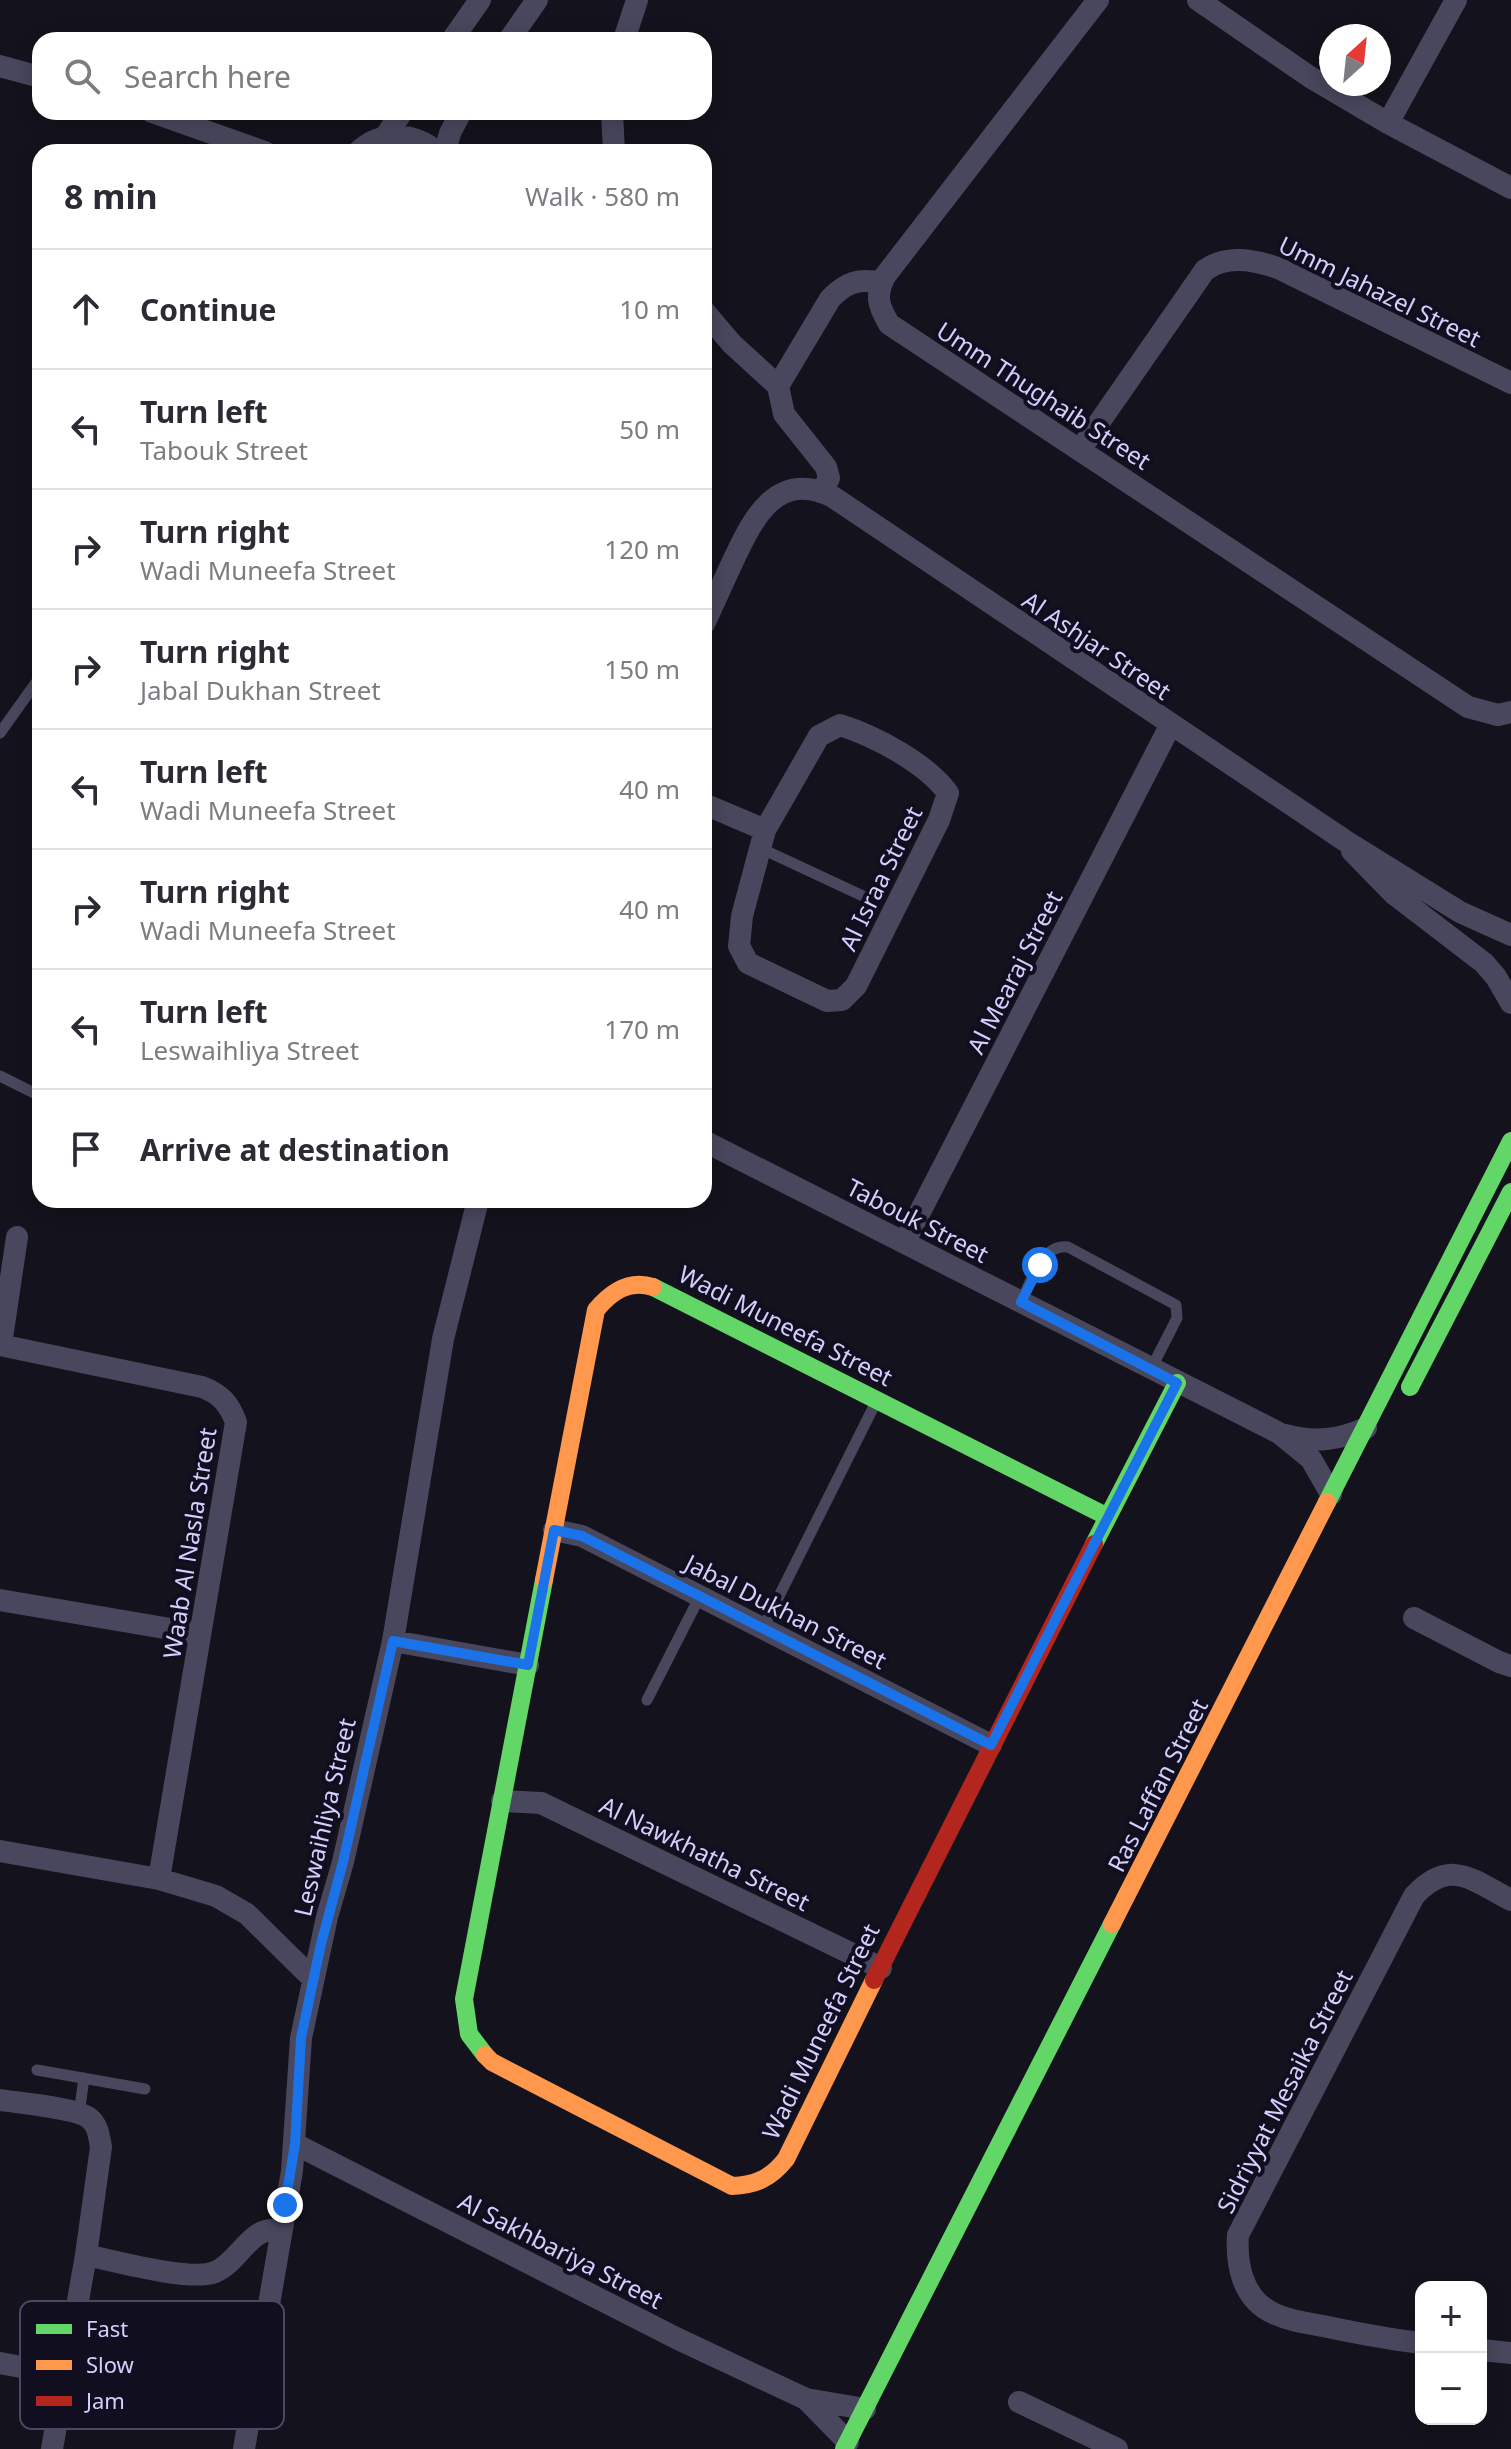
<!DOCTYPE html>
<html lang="en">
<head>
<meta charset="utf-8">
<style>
  :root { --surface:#fff; --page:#f7f7f7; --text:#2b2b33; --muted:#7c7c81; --line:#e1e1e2 }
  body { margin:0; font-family:"Noto Sans",sans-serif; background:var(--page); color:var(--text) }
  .controls { position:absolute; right:24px; bottom:24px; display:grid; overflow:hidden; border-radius:16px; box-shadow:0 4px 20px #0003 }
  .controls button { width:72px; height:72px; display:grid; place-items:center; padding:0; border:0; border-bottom:2px solid var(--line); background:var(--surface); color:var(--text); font:40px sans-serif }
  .compass { position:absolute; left:1319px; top:24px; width:72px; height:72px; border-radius:50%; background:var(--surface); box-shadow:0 4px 20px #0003; rotate:27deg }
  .stop { position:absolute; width:24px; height:24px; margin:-18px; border:6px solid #1a73e8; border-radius:50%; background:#fff }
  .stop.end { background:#1a73e8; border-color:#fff; box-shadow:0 2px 8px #0008 }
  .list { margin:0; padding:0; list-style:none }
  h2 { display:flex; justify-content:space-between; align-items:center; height:104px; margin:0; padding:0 32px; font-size:34px }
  h2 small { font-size:26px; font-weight:400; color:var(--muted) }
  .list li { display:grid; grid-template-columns:52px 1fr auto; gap:24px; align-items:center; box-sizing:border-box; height:120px; padding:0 32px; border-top:2px solid var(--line) }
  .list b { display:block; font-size:30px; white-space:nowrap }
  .list p { margin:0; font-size:26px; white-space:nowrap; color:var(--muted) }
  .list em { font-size:26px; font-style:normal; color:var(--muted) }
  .icon { flex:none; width:44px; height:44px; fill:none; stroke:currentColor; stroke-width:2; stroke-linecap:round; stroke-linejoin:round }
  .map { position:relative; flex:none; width:1511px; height:2449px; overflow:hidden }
  .search { position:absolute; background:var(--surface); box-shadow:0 4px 20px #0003; left:32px; top:32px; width:680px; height:88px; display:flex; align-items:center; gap:20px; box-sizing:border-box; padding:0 28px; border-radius:24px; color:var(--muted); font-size:30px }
  .panel { position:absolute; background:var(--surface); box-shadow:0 4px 20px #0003; left:32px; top:144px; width:680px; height:1064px; border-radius:24px }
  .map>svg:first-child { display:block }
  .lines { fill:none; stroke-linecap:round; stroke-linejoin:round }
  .lane { stroke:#48475d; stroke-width:11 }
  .street { stroke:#48475d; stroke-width:22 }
  .fast { stroke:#63d668; stroke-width:18 }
  .slow { stroke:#ff974d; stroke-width:18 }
  .jam { stroke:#b3261e; stroke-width:18 }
  .route { stroke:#1a73e8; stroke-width:10 }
  .labels { text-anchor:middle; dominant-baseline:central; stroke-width:8; stroke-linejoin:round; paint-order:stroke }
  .street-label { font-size:24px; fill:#d3d0fd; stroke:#110e20 }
  .key { fill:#110e20; stroke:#4b4862; stroke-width:2 }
  .key-label { font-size:22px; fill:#d3d0fd }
</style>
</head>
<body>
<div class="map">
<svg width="1511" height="2449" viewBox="0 0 1511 2449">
  <rect width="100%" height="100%" fill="#14121c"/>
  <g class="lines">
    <!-- lane -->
    <path class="lane" d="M0 733 40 677
      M760 848 865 897
      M0 1076 40 1096
      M1021 1302C1031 1283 1041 1243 1068 1247L1176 1305 1177 1318 1151 1369
      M763 1628 877 1400
      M647 1700 700 1596
      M37 2070 145 2089
      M79 2114 84 2078"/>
    <!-- street -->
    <path class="street" d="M1098 0 885 276C875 296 878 305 889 324L1468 707 1498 715 1511 712
      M1198 0 1310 77 1388 123 1511 188
      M452 40 480 0
      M509 40 537 0
      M624 40 637 0
      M0 66 40 77
      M152 112 265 152
      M612 112 614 152
      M1388 123 1456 0
      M385 137 402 112
      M358 152C381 130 413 132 437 152
      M445 152 450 133 461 112
      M704 311 732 344 778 386 784 414 826 467 829 478 822 492
      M778 386 830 299C846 282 859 278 882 283
      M1080 450 1205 270C1227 254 1254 260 1278 268L1511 383
      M704 624C714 603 723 582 733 561 753 518 777 469 833 497L1344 840 1460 912 1511 935
      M840 725C875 736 926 763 948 793L939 820 856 986 842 1000 827 1001 748 963 739 946 742 916 765 830 819 736Z
      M704 804 765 830
      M1352 851 1394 894 1484 963 1496 977 1511 1003
      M704 1141 1279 1433 1311 1459 1331 1494
      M905 1241 1170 726
      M0 1345 202 1387C221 1394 229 1404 236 1422L159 1879
      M1 1345 17 1237
      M1286 1435C1315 1443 1339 1440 1366 1428
      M554 1530 582 1536 991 1745
      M0 1600 200 1634
      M1414 1618 1499 1662 1511 1666
      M393 1641 528 1665
      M502 1801 541 1803 881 1968
      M0 1851 159 1879 216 1896 247 1914 313 1979
      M0 2100C19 2103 76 2108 89 2118 98 2125 99 2136 101 2147L86 2255 52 2449
      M295 2144 676 2338 806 2399 865 2409
      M86 2255C115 2261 191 2282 215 2272 240 2262 251 2223 280 2231
      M1421 2343C1388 2339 1356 2333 1323 2326 1305 2323 1285 2320 1269 2311 1242 2296 1236 2263 1238 2235L1414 1896C1450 1857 1472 1880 1511 1900
      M1481 2350 1511 2353
      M0 2363 65 2375
      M806 2399 848 2442
      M1019 2402 1117 2449
      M244 2449 292 2171 301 2038 327 1917 343 1862 393 1641 443 1339 478 1200"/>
    <!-- fast -->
    <path class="fast" d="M653 1287 1108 1517
      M1410 1387 1511 1192
      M1327 1502 1511 1141
      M1094 1544 1177 1383
      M485 2055 469 2034 464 1999 544 1580
      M844 2449 1112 1924"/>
    <!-- slow -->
    <path class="slow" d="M544 1580 596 1310C611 1292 629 1279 653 1287
      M1112 1924 1327 1502
      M485 2055 492 2062 732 2186C756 2185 771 2178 786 2159L874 1980"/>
    <!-- jam -->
    <path class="jam" d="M874 1980 1094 1544"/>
  </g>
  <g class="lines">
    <!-- route -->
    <path class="route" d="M285 2205 295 2144 301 2038 321 1944 343 1862 393 1641 528 1665 554 1530 582 1536 991 1745 1177 1383 1021 1302 1040 1265"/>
  </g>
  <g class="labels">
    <!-- street labels -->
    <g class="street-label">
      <text transform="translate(1380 291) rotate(26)">Umm Jahazel Street</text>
      <text transform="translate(1044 395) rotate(33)">Umm Thughaib Street</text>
      <text transform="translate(1097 645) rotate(34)">Al Ashjar Street</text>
      <text transform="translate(880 878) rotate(-64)">Al Israa Street</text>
      <text transform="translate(1014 972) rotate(-63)">Al Mearaj Street</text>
      <text transform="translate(918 1220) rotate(27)">Tabouk Street</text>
      <text transform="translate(786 1325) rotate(27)">Wadi Muneefa Street</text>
      <text transform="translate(189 1543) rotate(-81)">Waab Al Nasla Street</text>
      <text transform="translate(786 1611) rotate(27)">Jabal Dukhan Street</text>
      <text transform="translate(1157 1785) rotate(-63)">Ras Laffan Street</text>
      <text transform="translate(324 1817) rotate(-77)">Leswaihliya Street</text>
      <text transform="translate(705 1853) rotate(26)">Al Nawkhatha Street</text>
      <text transform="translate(820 2031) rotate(-64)">Wadi Muneefa Street</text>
      <text transform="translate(1284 2091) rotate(-63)">Sidriyyat Mesaika Street</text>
      <text transform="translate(561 2250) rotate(27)">Al Sakhbariya Street</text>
    </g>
  </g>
  <!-- legend -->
  <rect x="20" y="2301" width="264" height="128" rx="12" class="key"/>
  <rect x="36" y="2324" width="36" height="10" fill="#63d668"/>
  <rect x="36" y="2360" width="36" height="10" fill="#ff974d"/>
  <rect x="36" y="2396" width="36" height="10" fill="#b3261e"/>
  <g class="key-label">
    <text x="86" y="2337">Fast</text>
    <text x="86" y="2373">Slow</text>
    <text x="86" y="2409">Jam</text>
  </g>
</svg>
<div class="controls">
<button>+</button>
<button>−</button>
</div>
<svg class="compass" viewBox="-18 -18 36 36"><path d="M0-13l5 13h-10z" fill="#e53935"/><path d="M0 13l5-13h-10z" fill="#7c7c81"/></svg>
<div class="stop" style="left:1040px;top:1265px"></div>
<div class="stop end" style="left:285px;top:2205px"></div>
<div class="search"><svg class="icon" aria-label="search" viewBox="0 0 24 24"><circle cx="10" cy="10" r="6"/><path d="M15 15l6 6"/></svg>Search here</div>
<section class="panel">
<h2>8 min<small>Walk · 580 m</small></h2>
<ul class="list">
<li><svg class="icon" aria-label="ahead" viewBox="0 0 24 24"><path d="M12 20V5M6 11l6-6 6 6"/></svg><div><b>Continue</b></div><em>10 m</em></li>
<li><svg class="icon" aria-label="left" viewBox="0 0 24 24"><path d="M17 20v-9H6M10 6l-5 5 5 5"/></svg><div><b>Turn left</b><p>Tabouk Street</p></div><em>50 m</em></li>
<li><svg class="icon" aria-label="right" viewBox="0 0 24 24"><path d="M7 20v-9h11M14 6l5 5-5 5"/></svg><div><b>Turn right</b><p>Wadi Muneefa Street</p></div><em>120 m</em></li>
<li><svg class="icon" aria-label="right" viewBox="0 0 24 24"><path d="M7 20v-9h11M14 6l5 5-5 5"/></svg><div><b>Turn right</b><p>Jabal Dukhan Street</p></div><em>150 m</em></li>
<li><svg class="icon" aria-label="left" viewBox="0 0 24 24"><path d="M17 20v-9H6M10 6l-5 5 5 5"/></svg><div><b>Turn left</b><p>Wadi Muneefa Street</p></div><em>40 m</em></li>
<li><svg class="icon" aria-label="right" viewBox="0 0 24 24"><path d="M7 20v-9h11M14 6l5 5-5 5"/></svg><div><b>Turn right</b><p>Wadi Muneefa Street</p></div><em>40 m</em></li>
<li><svg class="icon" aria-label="left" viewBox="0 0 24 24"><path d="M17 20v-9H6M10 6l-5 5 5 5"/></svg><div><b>Turn left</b><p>Leswaihliya Street</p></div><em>170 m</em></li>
<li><svg class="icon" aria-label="arrive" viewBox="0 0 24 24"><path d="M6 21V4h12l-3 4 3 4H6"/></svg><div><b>Arrive at destination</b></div></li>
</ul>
</section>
</div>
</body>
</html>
